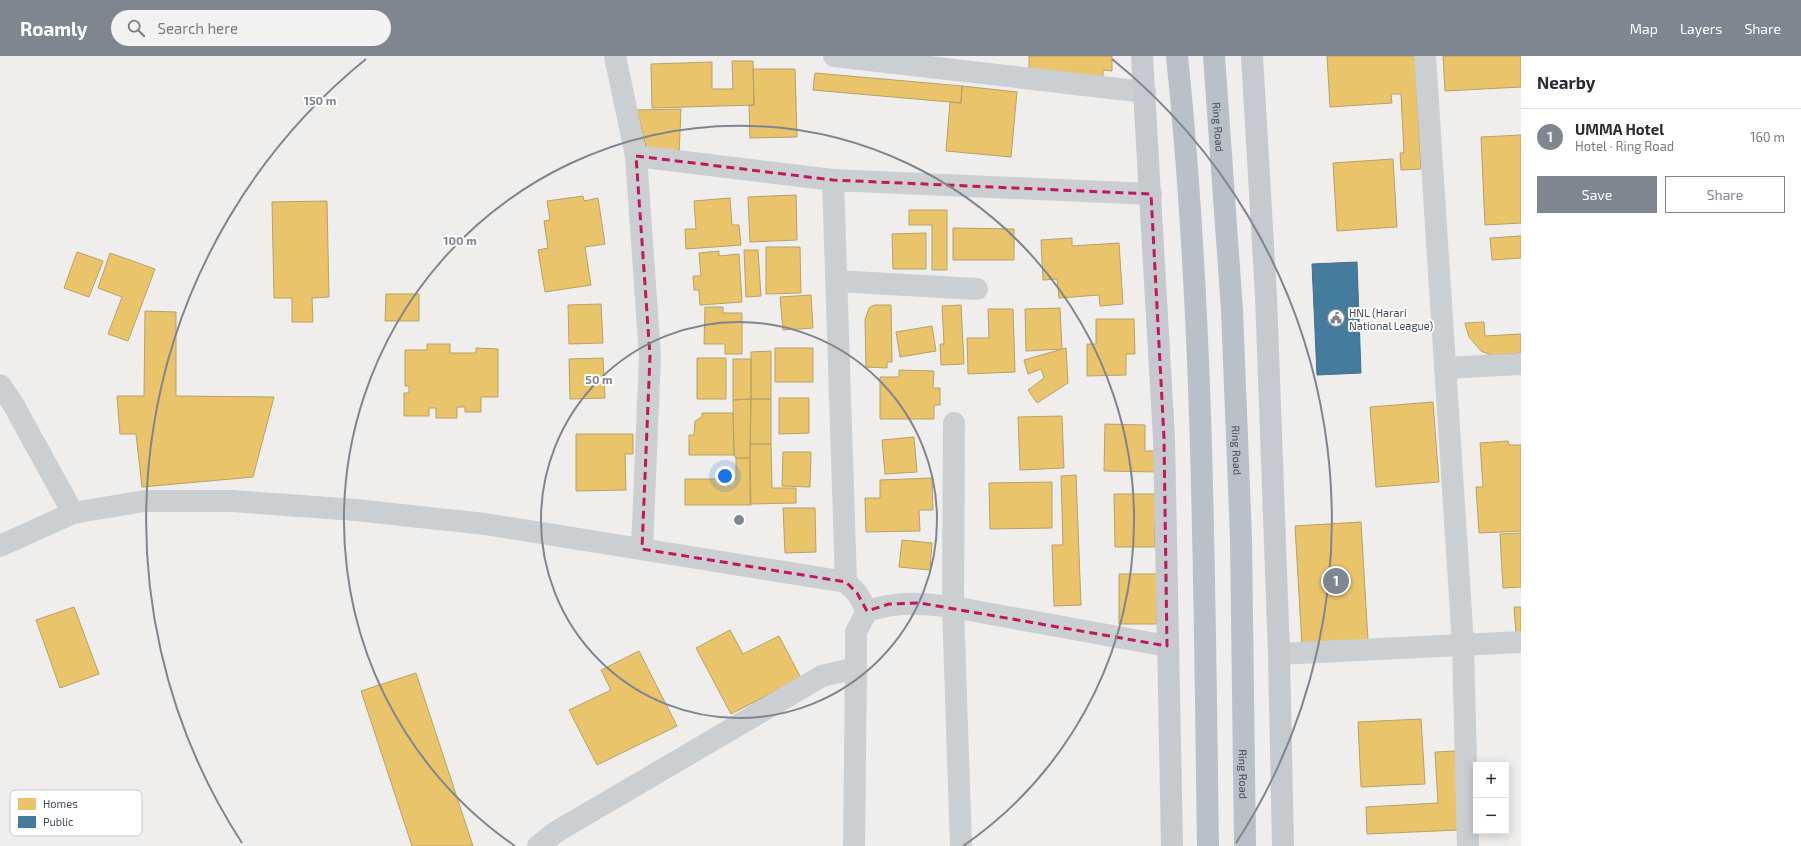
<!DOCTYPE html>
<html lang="en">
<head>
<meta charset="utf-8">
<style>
  :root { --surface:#fff; --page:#f2f2f3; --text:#2b2b33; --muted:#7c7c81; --line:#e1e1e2; --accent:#7f868f }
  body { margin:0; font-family:"Exo 2",sans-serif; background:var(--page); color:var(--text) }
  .controls { position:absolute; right:12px; bottom:12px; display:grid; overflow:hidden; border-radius:0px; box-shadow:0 2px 10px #0003 }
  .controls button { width:36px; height:36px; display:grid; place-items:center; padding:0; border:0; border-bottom:1px solid var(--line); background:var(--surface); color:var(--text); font:20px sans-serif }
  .you { position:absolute; left:725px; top:420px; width:14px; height:14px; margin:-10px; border:3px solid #fff; border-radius:50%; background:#1a73e8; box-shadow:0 0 0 6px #1a73e833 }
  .badge { display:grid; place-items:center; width:26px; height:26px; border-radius:50%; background:var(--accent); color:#fff; font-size:13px; font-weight:700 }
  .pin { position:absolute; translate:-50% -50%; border:2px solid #fff; box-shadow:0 1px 4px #0006 }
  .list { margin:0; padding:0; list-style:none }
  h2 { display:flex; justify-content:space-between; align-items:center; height:52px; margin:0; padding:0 16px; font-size:17px }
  h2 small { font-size:13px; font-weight:400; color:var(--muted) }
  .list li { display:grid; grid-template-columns:26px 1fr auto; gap:12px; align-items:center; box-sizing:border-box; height:56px; padding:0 16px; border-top:1px solid var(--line) }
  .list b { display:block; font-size:15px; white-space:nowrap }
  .list p { margin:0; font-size:13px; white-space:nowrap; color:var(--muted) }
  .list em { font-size:13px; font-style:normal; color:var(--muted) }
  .actions { display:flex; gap:8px; padding:12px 16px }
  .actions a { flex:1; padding:9px 0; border:1px solid var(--accent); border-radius:0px; text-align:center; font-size:14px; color:var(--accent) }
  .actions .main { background:var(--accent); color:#fff }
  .icon { flex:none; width:22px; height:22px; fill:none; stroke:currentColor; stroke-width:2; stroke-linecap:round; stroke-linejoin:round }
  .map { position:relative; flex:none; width:1521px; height:790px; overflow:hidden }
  header { display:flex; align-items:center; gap:24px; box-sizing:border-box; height:56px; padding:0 20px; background:var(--accent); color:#fff }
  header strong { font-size:19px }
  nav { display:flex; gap:22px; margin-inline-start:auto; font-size:14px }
  .search { width:280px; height:36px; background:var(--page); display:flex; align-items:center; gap:10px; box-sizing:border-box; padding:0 14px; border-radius:22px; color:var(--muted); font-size:15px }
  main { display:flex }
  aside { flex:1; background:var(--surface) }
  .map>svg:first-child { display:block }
  .homes { fill:#e9c46a; stroke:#b7a166 }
  .public { fill:#457b9d; stroke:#446e8a }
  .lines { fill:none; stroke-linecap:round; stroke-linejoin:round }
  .minor { stroke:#cbcfd2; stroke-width:22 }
  .major { stroke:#c6c9ce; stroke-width:22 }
  .highway { stroke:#bac0c7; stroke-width:22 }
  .marked { fill:none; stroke:#c2185b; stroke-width:3; stroke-dasharray:8 5; stroke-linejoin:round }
  .ring { fill:none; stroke:#7f868f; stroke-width:2 }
  .labels { text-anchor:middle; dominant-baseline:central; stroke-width:4; stroke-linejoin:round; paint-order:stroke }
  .street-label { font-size:11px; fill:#434e5c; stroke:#fff }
  .poi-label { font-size:11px; fill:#434e5c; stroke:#fff; text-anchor:start }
  .key { fill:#fff; stroke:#c7cace; stroke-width:1 }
  .key-label { font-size:11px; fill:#434e5c }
  .centre { fill:#7f868f; stroke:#fff; stroke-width:2 }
  .ring-label { font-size:12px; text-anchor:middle; font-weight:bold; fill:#7f868f; stroke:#fff; stroke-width:4; stroke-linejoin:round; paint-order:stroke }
</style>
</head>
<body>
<header>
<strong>Roamly</strong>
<div class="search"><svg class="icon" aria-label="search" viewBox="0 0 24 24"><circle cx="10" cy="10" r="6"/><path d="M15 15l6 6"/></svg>Search here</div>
<nav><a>Map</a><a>Layers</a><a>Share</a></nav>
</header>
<main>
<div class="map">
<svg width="1521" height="790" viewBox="0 0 1521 790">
  <rect width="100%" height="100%" fill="#efeeed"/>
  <!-- homes -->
  <path class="homes" d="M1029 0H1112V15L1103 14V25L1029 17Z
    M1327 0H1415L1421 113 1401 114 1400 97H1404L1401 38H1391L1392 47 1330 51Z
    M1443 0H1521V31L1445 35Z
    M732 5H753L754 49 652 52 651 8 712 6V33H733Z
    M753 13H795L797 81 750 82 749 49H754Z
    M815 17 962 30 961 47 813 34Z
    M962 30 1017 36 1011 101 946 95 950 46 961 47Z
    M681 53 679 100 648 99 637 54Z
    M1521 79V167L1485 169 1481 81Z
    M1393 103 1397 171 1337 175 1333 107Z
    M796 139 797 184 750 186 748 141Z
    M583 140 584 145 598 142 605 188 585 191 591 229 545 236 538 194 548 192 544 165 550 164 547 145Z
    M730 142 732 169H739L741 189 686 193 685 173H696L694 145Z
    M327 145 329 241 312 242 313 266H292V242H274L272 146Z
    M909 154H947V214H932V169H909Z
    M953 172 1014 173V204H953Z
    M926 177V213H893L892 178Z
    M1521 180V202L1492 204 1490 182Z
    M1072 182V190L1119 187 1123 248 1100 250 1099 239 1059 242 1057 223 1043 224 1041 184Z
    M766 191H800L801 237 766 238Z
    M744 194H758L761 240 746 241Z
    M719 195V200L739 198 742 246 700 249 699 234H694L693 220H701L699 197Z
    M77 196 103 205 89 241 64 232Z
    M110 197 155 213 128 285 108 278 122 241 98 232Z
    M386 238H419V265H385Z
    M811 239 813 272 783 274 780 241Z
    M601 248 603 287 569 288 568 249Z
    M874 249H891L892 306H887V312L866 311 865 264 869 252Z
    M961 249 964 308 941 309 940 288H944L942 250Z
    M705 251H723V257H742V298H725V288H704Z
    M1060 252 1062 293 1026 295 1025 253Z
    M988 253H1013L1015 316 968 318 967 282H989Z
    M145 255 176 256V340L274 341 253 421 142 431 136 378H120L117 340H144Z
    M1096 263H1134L1135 298H1126V319L1087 320V288H1096Z
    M1484 266 1485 280 1521 278V297L1491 299 1481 295 1469 281 1465 267Z
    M932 270 936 295 900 301 896 276Z
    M427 288H450V297H476V292L498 293V341H481V356H465V351H457V362H436V352H429V360H404V337H409V330H405V294H427Z
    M775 292H813V326H775Z
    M1066 292 1068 327 1037 347 1028 334 1044 322 1041 313 1028 318 1024 304Z
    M771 295V343H751V296Z
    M603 302 605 342 570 343 569 303Z
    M697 302H726V343H697Z
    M733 303H751V343L733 344Z
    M899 314 934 315 933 332H940V349H934V363H880V321H899Z
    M779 342H809V377L779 378Z
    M751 343 750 402H736L734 399 733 344Z
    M751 343H771V388H750Z
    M1433 346 1439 426 1376 431 1370 351Z
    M702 357H733L734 399H689V379H694L695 365 702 361Z
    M1062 360 1064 412 1020 414 1018 361Z
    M1105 368 1145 369V395H1158V416L1104 415Z
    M576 378H633V398H625L626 434 576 435Z
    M914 381 917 416 885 418 882 384Z
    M1508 385 1509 389H1521V475L1479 477 1476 431H1483L1480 387Z
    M750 388H771L772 432H796V447L750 448Z
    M783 396H811L810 431 782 430Z
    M736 402H750L751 449H685V423H736Z
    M1076 419 1081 549 1054 550 1052 489H1063L1061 420Z
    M932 422 933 454H919L920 475 866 476 865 442H880V424Z
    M1052 426V472L990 473 989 427Z
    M1114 438H1160V469H1155V491H1115Z
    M783 452H815L816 496 785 497Z
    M1361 466 1368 585 1302 589 1295 470Z
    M1521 477V531L1503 532 1500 478Z
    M902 484 932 487 930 514 899 511Z
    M1119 518H1157V568H1119Z
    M74 551 99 618 60 632 36 564Z
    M1514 551H1521V578H1516Z
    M730 574 743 598 779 580 801 622 731 658 696 592Z
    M639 595 677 670 597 709 569 654 611 634 601 614Z
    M416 617 473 790H412L361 635Z
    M1421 663 1425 728 1361 731 1358 666Z
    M1455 695 1459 774 1367 778 1366 751 1438 747 1435 696Z"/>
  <!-- public -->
  <path class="public" d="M1357 206 1361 317 1317 319 1312 208Z"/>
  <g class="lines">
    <!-- minor -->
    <path class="minor" d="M615 0 636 100 833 124
      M834 0 1145 36
      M1425 0 1463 588 1468 790
      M636 100 650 300 642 493
      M836 225 977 233
      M1445 312 1521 308
      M0 329 13 348 73 457
      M954 367 953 551 961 790
      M0 490 73 457 145 445H232L356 454 485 468 846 526 857 537 867 555
      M846 526 833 124 1151 138
      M1279 598 1521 586
      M538 790 556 776 822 620 856 612V576L867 555C899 545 920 547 953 551L1167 590
      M854 790 856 612"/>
    <!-- major -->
    <path class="major" d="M1142 0 1164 382 1172 790
      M1252 0 1266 240 1279 598 1283 790"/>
    <!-- highway -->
    <g class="highway">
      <path d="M1177 0C1204 262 1204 527 1208 790"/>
      <path id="s1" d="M1214 0 1232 254 1241 483 1245 790"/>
    </g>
  </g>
  <!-- marked area -->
  <path class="marked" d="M636 100 833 124 1151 138 1164 382 1167 590 920 547 889 548 867 555 857 537 846 526 642 493 650 300Z"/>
  <!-- distance rings -->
  <g class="ring">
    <circle cx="739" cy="464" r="198"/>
    <path d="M515 790A395 395 0 1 1 963 790"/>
    <path d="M242 787A593 593 0 0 1 366 3M1112 3A593 593 0 0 1 1236 787"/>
  </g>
  <!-- icons -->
  <defs>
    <symbol id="civic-ring" viewBox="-11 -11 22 22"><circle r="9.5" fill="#fff" stroke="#7f868f" stroke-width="1.5"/><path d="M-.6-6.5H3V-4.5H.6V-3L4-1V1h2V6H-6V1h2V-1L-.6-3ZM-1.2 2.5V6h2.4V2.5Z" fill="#7f868f"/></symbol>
  </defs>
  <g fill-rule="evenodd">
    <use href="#civic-ring" x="1326" y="252" width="20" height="20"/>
  </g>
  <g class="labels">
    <!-- street labels -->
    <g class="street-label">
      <text stroke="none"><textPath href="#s1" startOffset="71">Ring Road</textPath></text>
      <text stroke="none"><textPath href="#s1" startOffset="395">Ring Road</textPath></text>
      <text stroke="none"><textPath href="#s1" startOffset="719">Ring Road</textPath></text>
    </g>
    <!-- poi labels -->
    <g class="poi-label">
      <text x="1349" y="256">HNL (Harari<tspan x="1349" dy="13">National League)</tspan></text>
    </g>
  </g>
  <!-- legend -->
  <rect x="10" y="734" width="132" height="46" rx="6" class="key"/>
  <rect x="18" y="742" width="18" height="12" fill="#e9c46a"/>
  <rect x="18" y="760" width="18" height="12" fill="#457b9d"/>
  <g class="key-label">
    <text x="43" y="752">Homes</text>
    <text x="43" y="770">Public</text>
  </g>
  <circle cx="739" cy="464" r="6" class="centre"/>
  <g class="ring-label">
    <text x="320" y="49">150 m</text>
    <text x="460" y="189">100 m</text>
    <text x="599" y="328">50 m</text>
  </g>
</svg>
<div class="controls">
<button>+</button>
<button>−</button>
</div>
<div class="you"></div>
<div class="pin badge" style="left:1336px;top:525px">1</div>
</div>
<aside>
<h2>Nearby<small></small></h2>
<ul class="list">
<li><span class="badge">1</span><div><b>UMMA Hotel</b><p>Hotel · Ring Road</p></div><em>160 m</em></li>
</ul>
<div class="actions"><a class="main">Save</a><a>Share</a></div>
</aside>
</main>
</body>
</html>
